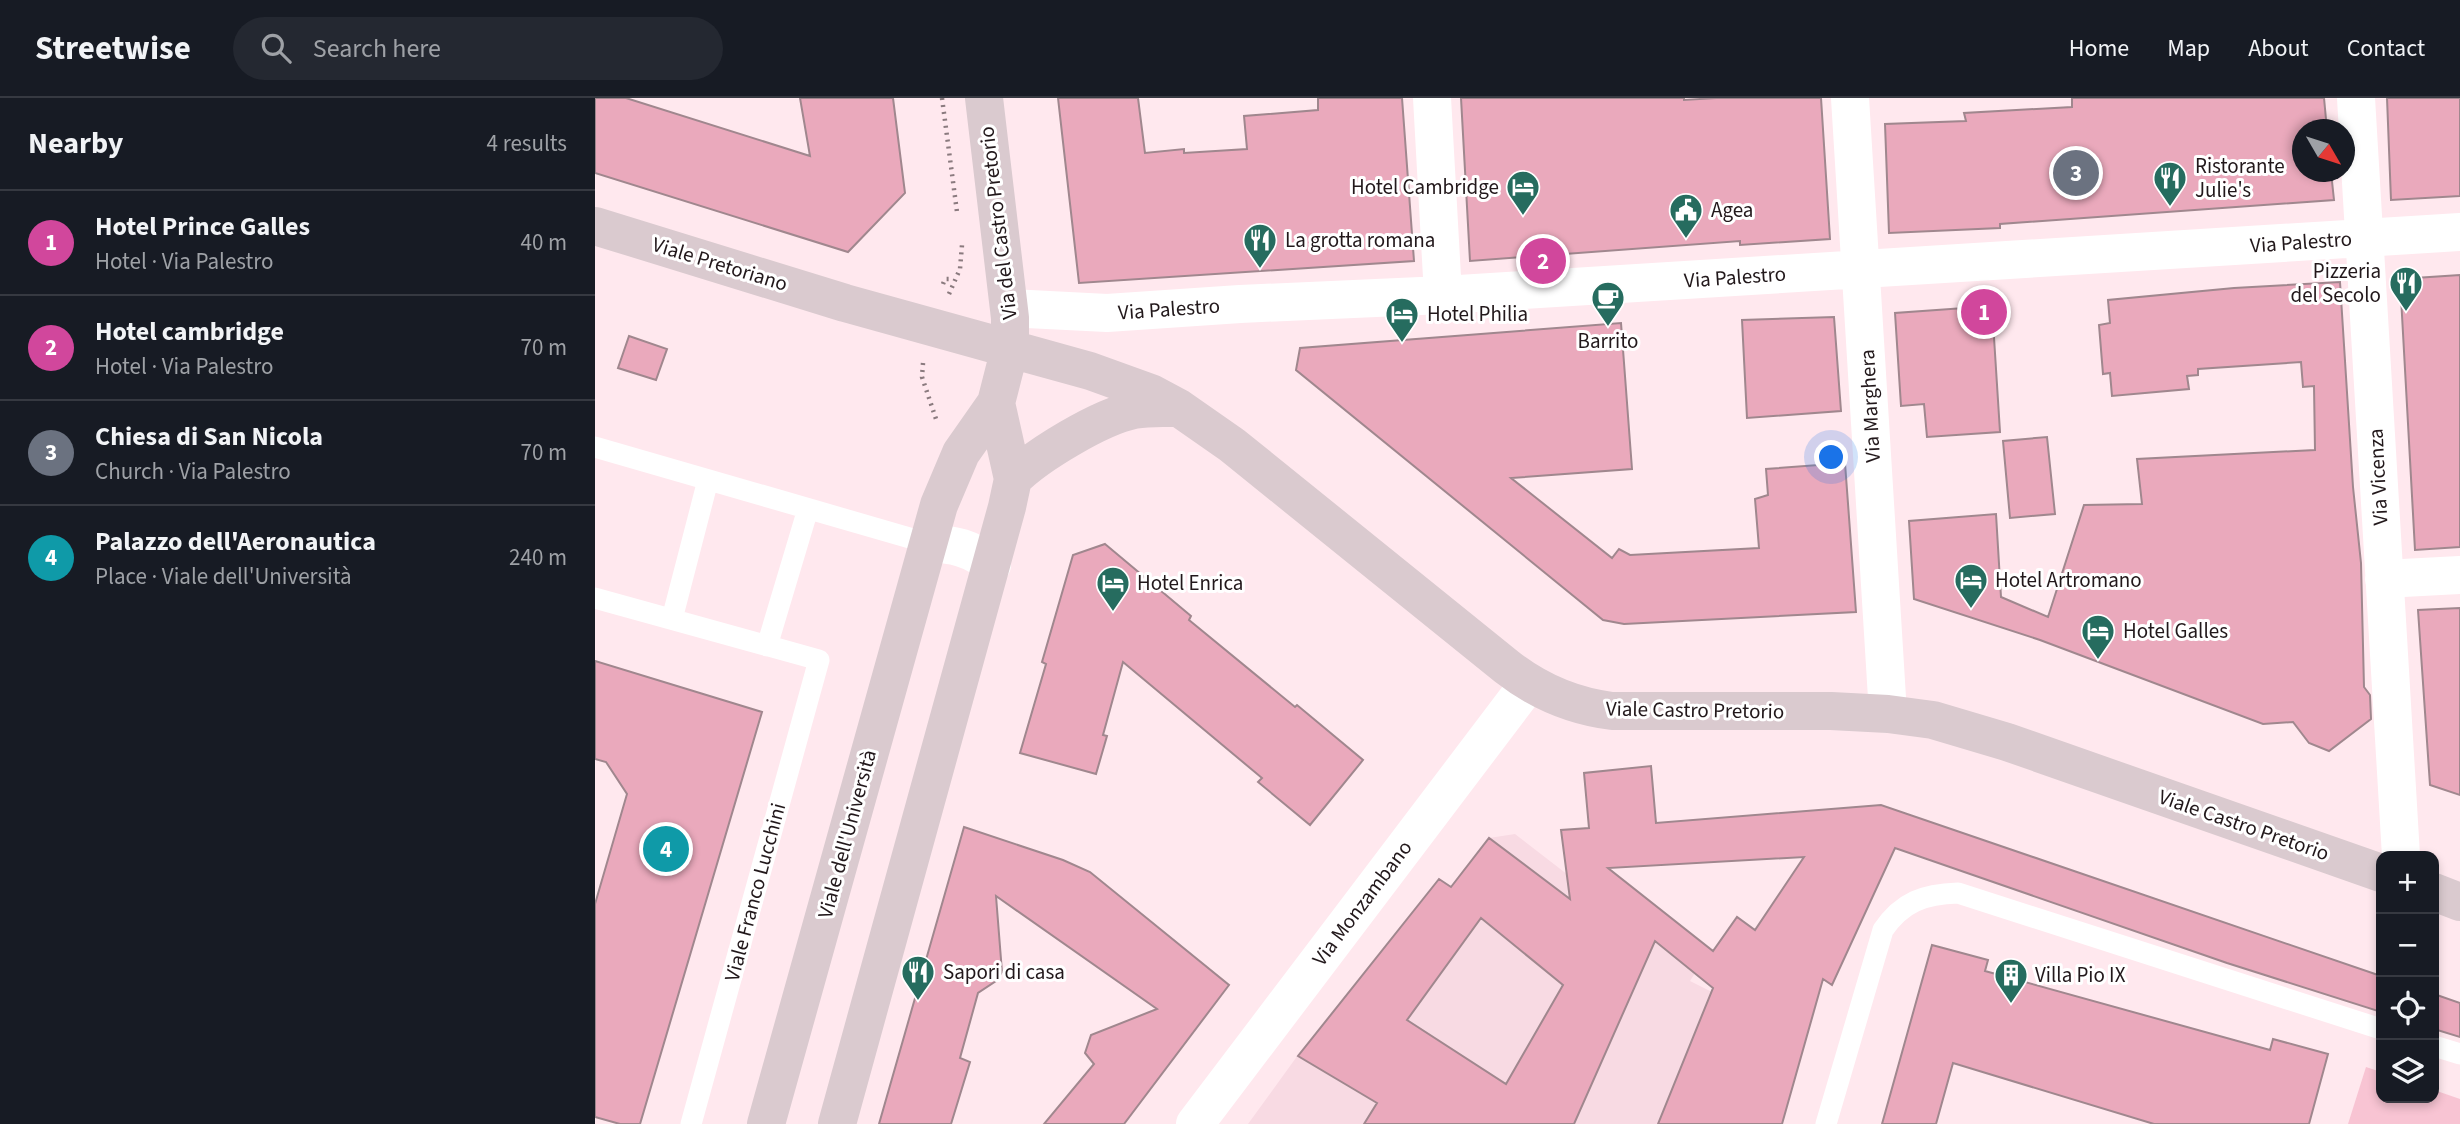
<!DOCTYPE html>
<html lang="en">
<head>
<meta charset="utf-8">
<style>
  :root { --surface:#171b24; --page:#242831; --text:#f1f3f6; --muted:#9ea1a6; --line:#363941; --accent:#2563eb }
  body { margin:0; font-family:"Source Sans 3",sans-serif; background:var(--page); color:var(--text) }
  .controls { position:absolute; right:21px; bottom:21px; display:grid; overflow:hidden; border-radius:14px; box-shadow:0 4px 10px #0003 }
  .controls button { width:63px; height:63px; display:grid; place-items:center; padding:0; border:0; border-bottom:2px solid var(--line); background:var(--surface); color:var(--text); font:35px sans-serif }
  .compass { position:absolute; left:1697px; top:21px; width:63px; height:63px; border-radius:50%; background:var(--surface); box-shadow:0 4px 10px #0003; rotate:129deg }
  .you { position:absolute; left:1237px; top:360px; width:24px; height:24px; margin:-18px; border:5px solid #fff; border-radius:50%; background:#1a73e8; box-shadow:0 0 0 10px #1a73e833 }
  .badge { display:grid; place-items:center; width:46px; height:46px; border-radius:50%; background:var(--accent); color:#fff; font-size:23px; font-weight:700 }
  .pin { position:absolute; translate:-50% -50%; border:4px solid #fff; box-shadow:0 2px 7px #0006 }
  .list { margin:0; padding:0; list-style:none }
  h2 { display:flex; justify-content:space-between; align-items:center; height:91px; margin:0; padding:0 28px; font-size:30px }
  h2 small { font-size:23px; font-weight:400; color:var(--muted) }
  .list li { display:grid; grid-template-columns:46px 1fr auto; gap:21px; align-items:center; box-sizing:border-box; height:105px; padding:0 28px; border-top:2px solid var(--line) }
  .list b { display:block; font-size:26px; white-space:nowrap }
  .list p { margin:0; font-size:23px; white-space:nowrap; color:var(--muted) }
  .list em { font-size:23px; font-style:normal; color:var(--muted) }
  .icon { flex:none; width:38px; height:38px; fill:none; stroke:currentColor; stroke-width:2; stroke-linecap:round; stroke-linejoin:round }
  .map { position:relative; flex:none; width:1865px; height:1026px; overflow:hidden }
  header { display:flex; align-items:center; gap:42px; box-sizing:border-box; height:98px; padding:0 35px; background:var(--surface); border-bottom:2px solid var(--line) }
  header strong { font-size:33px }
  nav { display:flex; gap:38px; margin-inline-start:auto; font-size:24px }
  .search { width:490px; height:63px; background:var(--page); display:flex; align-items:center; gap:18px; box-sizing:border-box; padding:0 24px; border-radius:38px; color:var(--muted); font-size:26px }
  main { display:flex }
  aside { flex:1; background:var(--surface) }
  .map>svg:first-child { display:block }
  .built { fill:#f8dae3 }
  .green { fill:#f8c4d3 }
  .building { fill:#eaa9bc; stroke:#a0878e; stroke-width:2; fill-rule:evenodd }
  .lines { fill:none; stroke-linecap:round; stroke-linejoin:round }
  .path { stroke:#8a7a7e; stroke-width:4.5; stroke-dasharray:2 5; stroke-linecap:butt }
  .lane { stroke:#fff; stroke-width:21 }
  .street { stroke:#fff; stroke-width:38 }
  .secondary { stroke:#dacacf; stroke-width:38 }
  .labels { text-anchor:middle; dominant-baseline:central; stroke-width:6; stroke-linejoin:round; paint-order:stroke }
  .poi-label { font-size:21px; fill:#22181b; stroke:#fff; text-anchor:start }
  .street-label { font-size:21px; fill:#22181b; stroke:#fff }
</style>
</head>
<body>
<header>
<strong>Streetwise</strong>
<div class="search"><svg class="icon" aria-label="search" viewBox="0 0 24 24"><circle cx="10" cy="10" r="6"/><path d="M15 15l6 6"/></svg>Search here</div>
<nav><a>Home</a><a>Map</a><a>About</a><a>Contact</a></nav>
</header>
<main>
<aside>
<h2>Nearby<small>4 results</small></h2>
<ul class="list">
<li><span class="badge" style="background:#d1479c">1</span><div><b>Hotel Prince Galles</b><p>Hotel · Via Palestro</p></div><em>40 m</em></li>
<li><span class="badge" style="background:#d1479c">2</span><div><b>Hotel cambridge</b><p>Hotel · Via Palestro</p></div><em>70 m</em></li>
<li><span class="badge" style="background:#6b7280">3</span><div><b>Chiesa di San Nicola</b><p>Church · Via Palestro</p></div><em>70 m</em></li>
<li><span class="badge" style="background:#0f9aa8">4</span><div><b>Palazzo dell'Aeronautica</b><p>Place · Viale dell'Università</p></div><em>240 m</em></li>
</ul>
</aside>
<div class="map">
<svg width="1865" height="1026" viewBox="0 0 1865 1026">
  <rect width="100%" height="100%" fill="#ffe8ee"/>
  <!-- built -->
  <path class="built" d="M920 736 1100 875 1095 883 1117 894 1064 1026H653L703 957 844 781 856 789 894 740Z"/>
  <!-- green -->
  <path class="green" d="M1771 969 1786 974V1000H1839V992L1865 1001V1026H1753Z"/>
  <!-- building -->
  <path class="building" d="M0 0H31L215 58 205 0H298L310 95 253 154 0 75Z
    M463 0H543L550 55 589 51V55L652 51 649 18 723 12V0H807L819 163 484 185Z
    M866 0H1089V2L1121 0H1226L1235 141 1145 147V143L875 163Z
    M1477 0H1729L1732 32H1707V74H1736L1739 102 1405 126V130L1294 135 1290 26 1371 23 1369 15 1477 9Z
    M1792 0H1865V98L1796 102Z
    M1865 177V449L1820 452 1805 181Z
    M1745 184 1758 389 1766 465 1769 589 1775 597 1776 621 1734 653 1714 645 1698 624 1668 626 1445 542 1319 501 1314 423 1401 416 1406 499 1453 519 1489 407 1547 406 1542 361 1720 352 1719 288 1708 289 1706 264 1603 271V277L1592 278 1594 291 1517 298 1515 275 1508 276 1504 227 1515 225 1513 202 1639 190Z
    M1397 208 1405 334 1332 339 1329 306 1306 308 1300 215Z
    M1239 219 1246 313 1152 320 1147 222Z
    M1026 225 1037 371 916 380 1017 460 1024 451 1035 457 1164 450 1160 401 1173 397 1171 371 1250 365 1261 514 1029 526 1008 522 701 272 705 250Z
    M34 238 72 251 61 282 23 270Z
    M1452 339 1460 416 1415 420 1408 343Z
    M510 446 596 518 594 522 700 609 702 607 768 662 715 727 663 684 667 680 528 564 508 637 512 638 501 676 425 655 451 566 447 564 478 457Z
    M1865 510V697L1835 687 1823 512Z
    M0 563 167 614 45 1026H25L0 1019V806L32 696 11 664 0 661Z
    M1056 668 1061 725 1286 707 1786 878V914L1632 865 1300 750 1237 887 1228 881 1187 1026H1063L1118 890 1060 843 979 1026H769L782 1005 703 958 844 781 856 789 894 740 975 801 966 732 994 730 989 675ZM1209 759 1160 832 1142 819 1118 853 1013 770ZM886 820 968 887 911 986 812 922Z
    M369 729 468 762 495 774 634 887 529 1026H449L499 966 490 955 496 937 562 911 401 798 407 874 401 883 383 895 365 960 375 964 356 1026H284Z
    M1337 847 1393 862 1390 873 1675 952 1678 941 1733 956 1714 1026H1559L1358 965 1341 1026H1287Z
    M1839 896 1865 905V939L1839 931Z"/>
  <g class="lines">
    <!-- path -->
    <path class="path" d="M347 0 362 114
      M348 186 350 181H355
      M354 196 365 171 367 147
      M328 265 327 279 342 324"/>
    <!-- lane -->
    <path class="lane" d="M0 349 332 445
      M0 500 224 562 96 1026
      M77 521 113 382
      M172 548 213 411
      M1839 948 1865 956
      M1231 1026 1288 832C1307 804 1329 796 1363 795L1786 931"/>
    <!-- street -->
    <path class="street" d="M837 0 848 197
      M1255 0 1293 616
      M1761 0 1806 758
      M414 210 512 215 645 206 848 197 1865 134
      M332 445C358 446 377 450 397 467
      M1789 481 1865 477
      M600 1026 934 585"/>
    <!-- secondary -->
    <path class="secondary" d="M0 128 250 205 495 273 556 295 584 310 637 347 912 569C944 594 977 608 1017 613H1236L1293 616 1338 622 1412 644 1786 775
      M418 381C442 357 505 319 539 312 553 309 568 310 582 310
      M1839 794 1865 804
      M171 1026 344 407 366 355 401 305 415 250V220L389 0
      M242 1026 412 409 418 381 401 305"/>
  </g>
  <!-- icons -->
  <defs>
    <symbol id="restaurant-pin" viewBox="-11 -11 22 30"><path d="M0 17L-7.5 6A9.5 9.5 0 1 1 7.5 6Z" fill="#266c5f" stroke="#fff"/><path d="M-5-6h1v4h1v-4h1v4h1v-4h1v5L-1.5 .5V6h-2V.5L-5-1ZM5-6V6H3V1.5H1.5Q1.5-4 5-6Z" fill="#fff"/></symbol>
    <symbol id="hotel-pin" viewBox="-11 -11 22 30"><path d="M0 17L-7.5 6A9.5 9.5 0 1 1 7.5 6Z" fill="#266c5f" stroke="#fff"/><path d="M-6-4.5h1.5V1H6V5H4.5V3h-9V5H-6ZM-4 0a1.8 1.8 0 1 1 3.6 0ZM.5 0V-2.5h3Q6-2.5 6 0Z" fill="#fff"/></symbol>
    <symbol id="civic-pin" viewBox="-11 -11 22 30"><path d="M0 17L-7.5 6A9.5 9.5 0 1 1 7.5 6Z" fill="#266c5f" stroke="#fff"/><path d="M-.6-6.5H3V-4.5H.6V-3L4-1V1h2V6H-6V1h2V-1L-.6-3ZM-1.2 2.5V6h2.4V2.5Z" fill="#fff"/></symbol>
    <symbol id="cafe-pin" viewBox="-11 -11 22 30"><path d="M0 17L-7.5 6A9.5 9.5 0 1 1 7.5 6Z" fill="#266c5f" stroke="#fff"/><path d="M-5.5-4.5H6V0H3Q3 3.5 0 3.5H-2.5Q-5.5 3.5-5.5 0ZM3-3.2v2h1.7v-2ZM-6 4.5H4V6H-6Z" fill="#fff"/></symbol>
    <symbol id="building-pin" viewBox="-11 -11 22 30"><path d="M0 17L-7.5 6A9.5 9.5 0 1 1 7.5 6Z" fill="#266c5f" stroke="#fff"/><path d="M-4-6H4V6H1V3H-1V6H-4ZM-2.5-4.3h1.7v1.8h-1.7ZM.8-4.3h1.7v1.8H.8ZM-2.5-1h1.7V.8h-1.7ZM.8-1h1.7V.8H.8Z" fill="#fff"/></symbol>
  </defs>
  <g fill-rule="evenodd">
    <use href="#restaurant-pin" x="1556" y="61" width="38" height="52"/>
    <use href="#hotel-pin" x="909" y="70" width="38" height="52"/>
    <use href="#civic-pin" x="1072" y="93" width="38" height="52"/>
    <use href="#restaurant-pin" x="646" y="123" width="38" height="52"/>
    <use href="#restaurant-pin" x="1792" y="166" width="38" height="52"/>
    <use href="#cafe-pin" x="994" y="181" width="38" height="52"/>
    <use href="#hotel-pin" x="788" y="197" width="38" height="52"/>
    <use href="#hotel-pin" x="1357" y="463" width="38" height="52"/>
    <use href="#hotel-pin" x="499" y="466" width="38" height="52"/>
    <use href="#hotel-pin" x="1484" y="514" width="38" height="52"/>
    <use href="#restaurant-pin" x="304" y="855" width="38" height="52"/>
    <use href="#building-pin" x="1397" y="858" width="38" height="52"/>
  </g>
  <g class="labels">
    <!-- poi labels -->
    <g class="poi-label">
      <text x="1600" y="68">Ristorante<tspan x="1600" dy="24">Julie's</tspan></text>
      <text x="904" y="89" text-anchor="end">Hotel Cambridge</text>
      <text x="1116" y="112">Agea</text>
      <text x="690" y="142">La grotta romana</text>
      <text x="1786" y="173" text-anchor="end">Pizzeria<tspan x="1786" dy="24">del Secolo</tspan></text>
      <text x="832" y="216">Hotel Philia</text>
      <text x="1013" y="243" text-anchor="middle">Barrito</text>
      <text x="1400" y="482">Hotel Artromano</text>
      <text x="542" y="485">Hotel Enrica</text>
      <text x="1528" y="533">Hotel Galles</text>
      <text x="348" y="874">Sapori di casa</text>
      <text x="1440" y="877">Villa Pio IX</text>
    </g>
    <!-- street labels -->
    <g class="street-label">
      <text transform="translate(403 125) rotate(-97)">Via del Castro Pretorio</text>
      <text transform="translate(1706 144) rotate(-4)">Via Palestro</text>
      <text transform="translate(125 166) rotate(17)">Viale Pretoriano</text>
      <text transform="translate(1140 179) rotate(-4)">Via Palestro</text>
      <text transform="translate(574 211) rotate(-4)">Via Palestro</text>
      <text transform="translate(1275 308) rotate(-93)">Via Marghera</text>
      <text transform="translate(1783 379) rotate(-93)">Via Vicenza</text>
      <text transform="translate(1100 612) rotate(1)">Viale Castro Pretorio</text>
      <text transform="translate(1649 727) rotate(19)">Viale Castro Pretorio</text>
      <text transform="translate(252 736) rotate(-75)">Viale dell'Università</text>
      <text transform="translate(160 794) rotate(-75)">Viale Franco Lucchini</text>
      <text transform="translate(767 805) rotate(-53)">Via Monzambano</text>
    </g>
  </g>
</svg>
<div class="controls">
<button>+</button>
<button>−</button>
<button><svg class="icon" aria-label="locate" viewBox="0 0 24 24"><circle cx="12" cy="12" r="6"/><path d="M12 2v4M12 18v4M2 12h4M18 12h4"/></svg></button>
<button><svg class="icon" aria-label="layers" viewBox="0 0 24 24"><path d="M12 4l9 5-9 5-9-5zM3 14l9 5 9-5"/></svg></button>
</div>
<svg class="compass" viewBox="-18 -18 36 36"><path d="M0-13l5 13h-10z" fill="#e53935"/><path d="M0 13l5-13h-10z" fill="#9ea1a6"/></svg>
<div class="you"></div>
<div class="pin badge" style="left:1389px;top:214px;background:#d1479c">1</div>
<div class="pin badge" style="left:948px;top:163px;background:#d1479c">2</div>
<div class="pin badge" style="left:1481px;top:75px;background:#6b7280">3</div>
<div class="pin badge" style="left:71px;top:751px;background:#0f9aa8">4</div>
</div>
</main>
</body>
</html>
